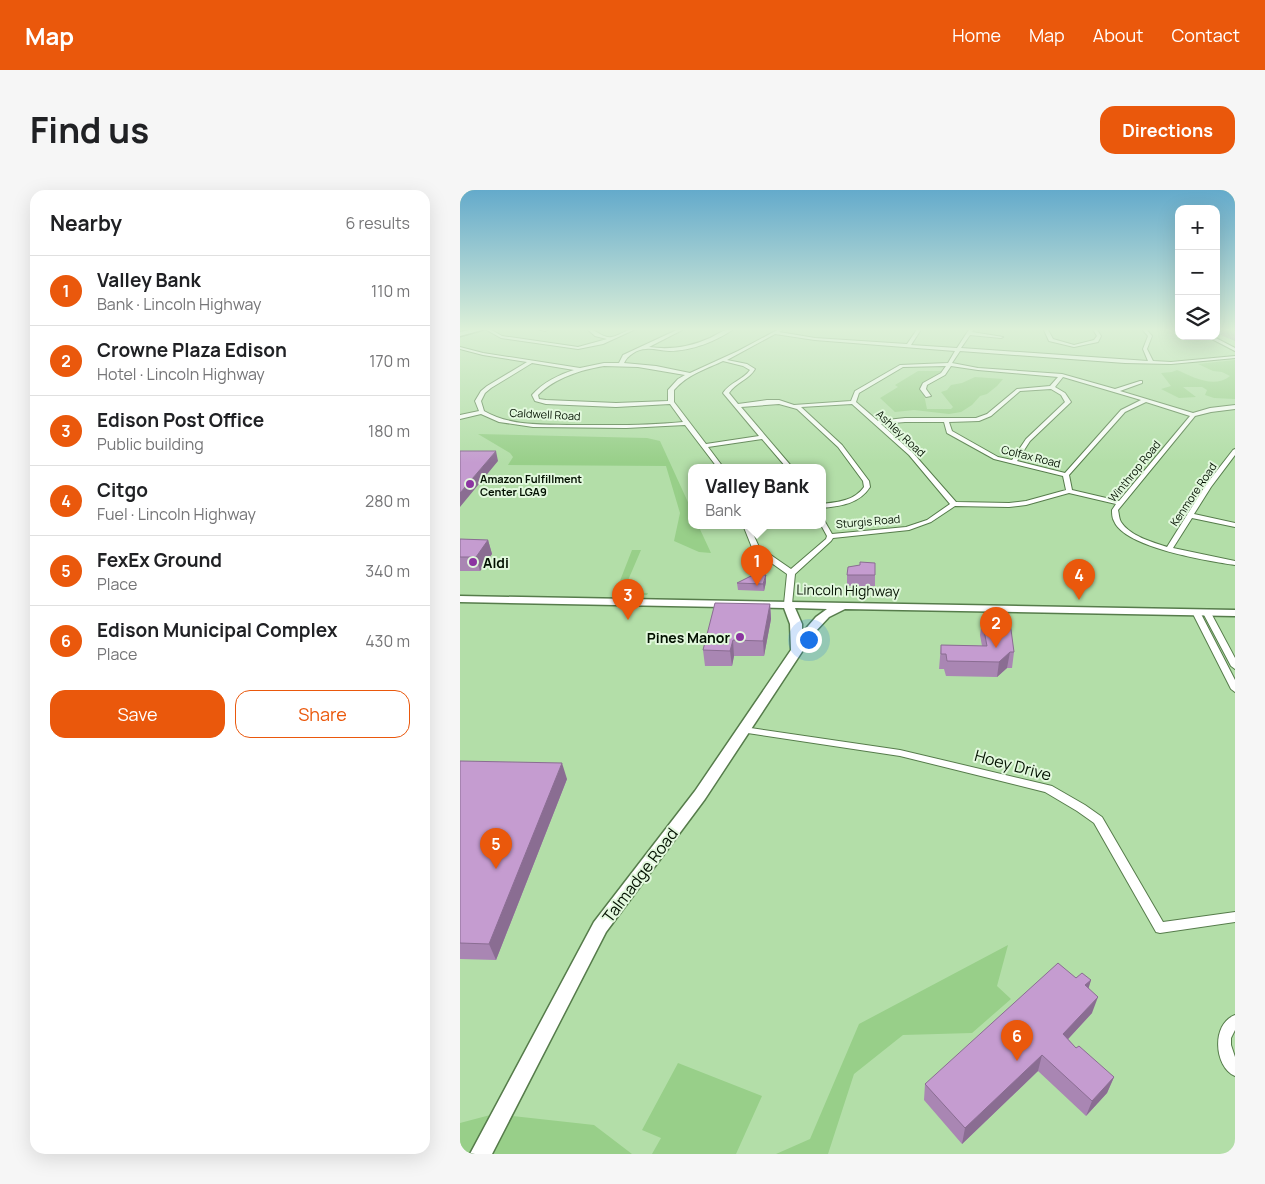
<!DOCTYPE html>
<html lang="en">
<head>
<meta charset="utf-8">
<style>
  :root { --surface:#fff; --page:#f6f6f6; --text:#202124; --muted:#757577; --line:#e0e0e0; --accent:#ea580c }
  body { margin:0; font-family:Manrope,sans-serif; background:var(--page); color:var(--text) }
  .controls { position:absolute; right:15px; top:15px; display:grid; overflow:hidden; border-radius:10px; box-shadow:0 5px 20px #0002 }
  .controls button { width:45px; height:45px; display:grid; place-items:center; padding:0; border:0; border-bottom:1px solid var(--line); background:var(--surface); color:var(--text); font:25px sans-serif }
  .you { position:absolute; left:348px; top:449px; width:18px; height:18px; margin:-12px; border:4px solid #fff; border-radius:50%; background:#1a73e8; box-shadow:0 0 0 8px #1a73e833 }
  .badge { display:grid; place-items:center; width:32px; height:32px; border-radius:50%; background:var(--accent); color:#fff; font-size:16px; font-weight:700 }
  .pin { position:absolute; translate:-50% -41px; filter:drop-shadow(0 1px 2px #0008) }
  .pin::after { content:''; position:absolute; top:26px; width:18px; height:15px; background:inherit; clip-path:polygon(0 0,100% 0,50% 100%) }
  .popup { position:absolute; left:228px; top:274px; width:138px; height:65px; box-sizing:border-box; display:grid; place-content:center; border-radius:10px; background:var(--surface); filter:drop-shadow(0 1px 4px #0005); font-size:16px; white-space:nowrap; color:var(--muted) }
  .popup b { font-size:19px; color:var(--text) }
  .popup::after { content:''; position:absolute; left:50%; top:100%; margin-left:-10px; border:10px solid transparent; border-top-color:var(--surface) }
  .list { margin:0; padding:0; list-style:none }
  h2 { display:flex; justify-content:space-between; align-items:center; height:65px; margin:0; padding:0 20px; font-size:21px }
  h2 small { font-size:16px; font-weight:400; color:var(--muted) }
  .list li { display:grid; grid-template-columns:32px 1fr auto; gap:15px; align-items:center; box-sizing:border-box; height:70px; padding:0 20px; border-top:1px solid var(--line) }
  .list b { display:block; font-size:19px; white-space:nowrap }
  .list p { margin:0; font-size:16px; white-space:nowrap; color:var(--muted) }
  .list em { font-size:16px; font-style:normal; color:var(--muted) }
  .actions { display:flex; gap:10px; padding:15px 20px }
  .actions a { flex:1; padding:11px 0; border:1px solid var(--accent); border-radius:15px; text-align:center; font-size:18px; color:var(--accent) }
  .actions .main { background:var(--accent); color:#fff }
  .icon { flex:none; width:28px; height:28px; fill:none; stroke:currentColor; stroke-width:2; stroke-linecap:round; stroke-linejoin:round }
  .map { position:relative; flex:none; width:775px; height:964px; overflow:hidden; border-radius:15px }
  header { display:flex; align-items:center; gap:30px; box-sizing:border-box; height:70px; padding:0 25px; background:var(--accent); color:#fff }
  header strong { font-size:24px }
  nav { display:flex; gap:28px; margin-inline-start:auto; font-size:18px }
  .intro { display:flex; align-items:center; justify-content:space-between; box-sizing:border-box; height:120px; padding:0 30px }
  h1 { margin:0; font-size:35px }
  .button { padding:12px 22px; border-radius:15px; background:var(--accent); color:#fff; font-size:18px; font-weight:700 }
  main { display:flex; gap:30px; padding:0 30px }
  aside { flex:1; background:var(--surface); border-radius:15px; box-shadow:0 5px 20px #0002 }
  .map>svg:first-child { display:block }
  .green { fill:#98cf89 }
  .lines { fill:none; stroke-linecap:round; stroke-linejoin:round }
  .street-casing { stroke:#567c4b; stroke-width:2 }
  .secondary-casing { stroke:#567c4b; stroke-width:3 }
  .street { fill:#fff; fill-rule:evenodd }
  .secondary { fill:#fff; fill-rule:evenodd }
  .wall { fill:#a986b3 }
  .shaded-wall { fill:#8a6d92 }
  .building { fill:#c59cd0; stroke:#8a6d92 }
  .poi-dot { fill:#8c35a1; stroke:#e2f8dd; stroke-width:2 }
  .labels { text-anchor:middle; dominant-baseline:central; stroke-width:4; stroke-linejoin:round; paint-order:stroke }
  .far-street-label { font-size:11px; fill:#031101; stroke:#e2f8dd }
  .far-poi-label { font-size:11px; font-weight:bold; fill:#031101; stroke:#e2f8dd; text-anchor:start }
  .poi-label { font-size:14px; font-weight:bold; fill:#031101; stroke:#e2f8dd; text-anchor:start }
  .street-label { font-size:14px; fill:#031101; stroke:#e2f8dd }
  .near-street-label { font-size:16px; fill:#031101; stroke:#e2f8dd }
</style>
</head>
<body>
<header>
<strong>Map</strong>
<nav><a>Home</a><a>Map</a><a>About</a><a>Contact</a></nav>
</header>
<div class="intro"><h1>Find us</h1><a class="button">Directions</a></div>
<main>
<aside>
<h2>Nearby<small>6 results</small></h2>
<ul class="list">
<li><span class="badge">1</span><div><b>Valley Bank</b><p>Bank · Lincoln Highway</p></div><em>110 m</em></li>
<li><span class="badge">2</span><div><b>Crowne Plaza Edison</b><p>Hotel · Lincoln Highway</p></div><em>170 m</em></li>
<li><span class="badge">3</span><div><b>Edison Post Office</b><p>Public building</p></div><em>180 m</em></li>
<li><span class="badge">4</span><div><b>Citgo</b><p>Fuel · Lincoln Highway</p></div><em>280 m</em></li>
<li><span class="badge">5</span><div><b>FexEx Ground</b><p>Place</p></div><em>340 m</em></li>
<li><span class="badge">6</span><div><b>Edison Municipal Complex</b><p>Place</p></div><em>430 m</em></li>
</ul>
<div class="actions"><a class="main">Save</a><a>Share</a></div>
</aside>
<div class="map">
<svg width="775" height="964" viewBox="0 0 775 964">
  <rect width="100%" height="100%" fill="#b3dea8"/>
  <!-- green -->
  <path class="green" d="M775 170V209L754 208 745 205 747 200 742 197H723L736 207 719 208 701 199 711 196 701 183 712 182 717 180C733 187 754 199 770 186L762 182 753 181 738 174Z
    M458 181H482L462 195 467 219H491L493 217 481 202 487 200 491 195 502 193 515 187 543 189 537 196 527 204 520 206 512 215 501 222 489 224 454 220 435 222 420 208 438 197 435 195Z
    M18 244 187 248 200 251 232 321V335H238L251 363 239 362 214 351 220 323 206 276 48 275 53 267 50 263Z
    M172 360H181L163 402 188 403 187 405 158 404 156 401Z
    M548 755 537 796 551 809 512 843 443 845 394 884 368 964H316L350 949 399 834Z
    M218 873 302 906 276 964H192L201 948 182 940Z
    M34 924 134 935 172 964H0V933Z"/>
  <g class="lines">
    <defs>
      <path id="street" d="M23 138H28L42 146 118 157 147 149 135 146 126 138C135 138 142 149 152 147 161 145 168 138 178 138L143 154 118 159 41 148Z
        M72 138H80L87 140 85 141Z
        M221 138H226L189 157C210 160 230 157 250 148 258 144 266 138 275 138 257 151 232 161 209 161 201 161 193 158 186 159 177 159 167 166 164 173L196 176 230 183 278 161 321 138H326L319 142 355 148 447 154 458 138H462L451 155 497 158 510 138H514L512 142 543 147 541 148 510 145 501 158 688 171 683 159 688 146 681 138H685L692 146 687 159 693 171 711 172 775 166V168L711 174 665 173 500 161 492 173 518 178 602 184 655 199 680 191H682V193L660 201 733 223 750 218 775 215V219L751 222 735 226 658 320C659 324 659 329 661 332 670 346 692 352 707 357L745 296 773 260 775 259V265L751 297 734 324 775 333V337L732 328 713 358 775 371V375C749 371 665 358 654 331 652 328 652 323 652 320L656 314 609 303 566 315 549 317 495 316 471 332 449 340 373 348 371 351 335 384 332 414 328 416 324 414 327 384 293 360 283 335H289L299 357 331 379 366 349 367 346 361 335H362V329L364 330 372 344 446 337 467 330 490 314 449 265 392 214 341 217 382 255 409 291 410 297C399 314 381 316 362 318V314C378 312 394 311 404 297L403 291 378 257 337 219 319 214 281 217 332 277H326L302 249 248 257 263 277H257L225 235 166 238 73 237 39 232 21 224 0 229V225L19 221 15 211 21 201 27 196 67 172 23 165 0 159V157L23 163 120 178 144 173H159L163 165ZM315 144 355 150 495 161 488 173 440 175 395 201 391 211 334 215 319 210H307L278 214 269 203C276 192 289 190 295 179L287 174 267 170ZM263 171 283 176 290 180C283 190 270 192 263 203L299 246 246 254 214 212V200C228 184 244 180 263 171ZM72 173 114 180C100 184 82 193 72 205L75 211 86 214 156 217 210 214 223 232C187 236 151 235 115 235 84 234 52 237 24 221L21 211 25 203 31 198ZM144 176 178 177 225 185 218 189 208 200V211L156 213 86 210 79 209 78 205C95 188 120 180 144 176ZM486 176 481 183 463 193 460 199 466 207 471 206 466 199 467 195 485 185 491 176 518 180 598 187 590 196 557 199 527 224 516 228H445L418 231 396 212 399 203 443 177ZM603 187 681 210 661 220 605 283 557 271 570 251 611 212 605 203 595 197ZM591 199 601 205 605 212 566 249 552 270 538 267 492 241 489 232 519 231 531 226 560 201ZM686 212 730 226 659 311 612 300 609 285 665 222ZM445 232H484L487 243 534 269 603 286 606 300 566 311 549 313 496 312 453 263 421 234Z
        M583 138H587L593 149 614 155 634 150 637 146 632 138H636L641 146 638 152 614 157 589 151Z
        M746 146H752L775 158V161Z
        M733 420H739L740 422 775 490V502L771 499 732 422Z
        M744 421H747L751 423 775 468V479L771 476 743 423Z
        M284 537 440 560 592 596 625 615 642 627 703 732 775 722V732L700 743 696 742 634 633 617 621 585 602 541 591 440 566 281 542 279 540 281 538Z
        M775 825V840L771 848V855L775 867V886C754 877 751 834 775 825Z"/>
      <path id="secondary" d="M19 138H29L0 146V142Z
        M0 406 775 420V426L385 419 369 427 355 442 245 609 146 742 32 964H10L134 732 235 601 331 460 330 434 324 418 0 412ZM335 418 367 419 356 427 342 443V434Z"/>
    </defs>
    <!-- street casing -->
    <use href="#street" class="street-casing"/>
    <!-- secondary casing -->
    <use href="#secondary" class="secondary-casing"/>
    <!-- street -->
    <use href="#street" class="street"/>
    <!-- secondary -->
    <use href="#secondary" class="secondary"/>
  </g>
  <!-- wall -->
  <path class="wall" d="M756 138H775V151L756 143Z
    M0 349 28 350 32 364 20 381H0Z
    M415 373V396H387V385Z
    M306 392 304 401 278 400 277 393Z
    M310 414 311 429 304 466H274L272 476H245L243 460Z
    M522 430 554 462 552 478H547L537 487 486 486 484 479H479L481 455 522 456 520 445Z
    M0 571 107 589 36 770 0 769Z
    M616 788 631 790 628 798 632 823 608 849 616 858 654 887 647 903 626 926 578 881 502 954 464 910 465 894Z"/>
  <!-- shaded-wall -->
  <path class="shaded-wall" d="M36 261 38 271 0 317V303Z
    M28 350 32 364 20 381 16 367Z
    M306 385V392L304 401 303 394Z
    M310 414 311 429 304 466 303 451Z
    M273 450 274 466 272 476 270 461Z
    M550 462 547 478 537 487 539 472Z
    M102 573 107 589 36 770 29 754Z
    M631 790 626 807 625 795Z
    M638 807 632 823 598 860 603 844Z
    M582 865 578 881 502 954 505 938Z
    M654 887 647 903 626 926 632 911Z"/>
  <!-- building -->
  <path class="building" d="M0 261H36L0 303Z
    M0 349 28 350 16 367H0Z
    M400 372 415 373V385H387L388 377 400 375Z
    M295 384 306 385 303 394 277 393Z
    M255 413 310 414 303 451 273 450 270 461 243 460Z
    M539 429 540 432H550L554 462H550L539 472 487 471 486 464H481V455L527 456 522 430Z
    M0 571 102 573 29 754 0 753Z
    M598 773 616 788 622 783 631 790 625 795 638 807 603 844 616 858 619 856 654 887 632 911 582 865 505 938 465 894Z"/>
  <!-- sky -->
  <linearGradient id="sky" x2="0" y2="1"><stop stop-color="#64aacb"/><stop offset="0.51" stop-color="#ddf0d8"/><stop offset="1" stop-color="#ddf0d8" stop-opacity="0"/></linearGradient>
  <rect width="775" height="273" fill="url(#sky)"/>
  <!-- markers -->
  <g class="poi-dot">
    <circle cx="10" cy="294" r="5"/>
    <circle cx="13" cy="372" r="5"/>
    <circle cx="280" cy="447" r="5"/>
  </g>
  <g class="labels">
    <!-- far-street labels -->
    <g class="far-street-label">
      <text transform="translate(85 224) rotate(3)">Caldwell Road</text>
      <text transform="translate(441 243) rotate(43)">Ashley Road</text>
      <text transform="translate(571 266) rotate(14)">Colfax Road</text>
      <text transform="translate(674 281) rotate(-51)">Winthrop Road</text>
      <text transform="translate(733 304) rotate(-56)">Kenmore Road</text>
      <text transform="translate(408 331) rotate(-5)">Sturgis Road</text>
    </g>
    <!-- far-poi labels -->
    <g class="far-poi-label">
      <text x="20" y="288">Amazon Fulfillment<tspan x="20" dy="13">Center LGA9</tspan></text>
    </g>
    <!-- poi labels -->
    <g class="poi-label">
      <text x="23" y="372">Aldi</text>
      <text x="270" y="447" text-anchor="end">Pines Manor</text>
    </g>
    <!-- street labels -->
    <g class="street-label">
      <text transform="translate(388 400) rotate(1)">Lincoln Highway</text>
    </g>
    <!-- near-street labels -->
    <g class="near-street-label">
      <text transform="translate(553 575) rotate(15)">Hoey Drive</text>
      <text transform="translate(180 685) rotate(-53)">Talmadge Road</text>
    </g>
  </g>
</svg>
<div class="controls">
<button>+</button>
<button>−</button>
<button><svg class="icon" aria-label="layers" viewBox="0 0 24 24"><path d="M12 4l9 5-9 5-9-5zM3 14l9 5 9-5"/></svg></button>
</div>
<div class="you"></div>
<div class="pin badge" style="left:297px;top:396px">1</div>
<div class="popup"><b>Valley Bank</b>Bank</div>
<div class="pin badge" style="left:536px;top:458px">2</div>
<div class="pin badge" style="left:168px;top:430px">3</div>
<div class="pin badge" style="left:619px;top:410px">4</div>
<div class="pin badge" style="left:36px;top:679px">5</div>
<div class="pin badge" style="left:557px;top:871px">6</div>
</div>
</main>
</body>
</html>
